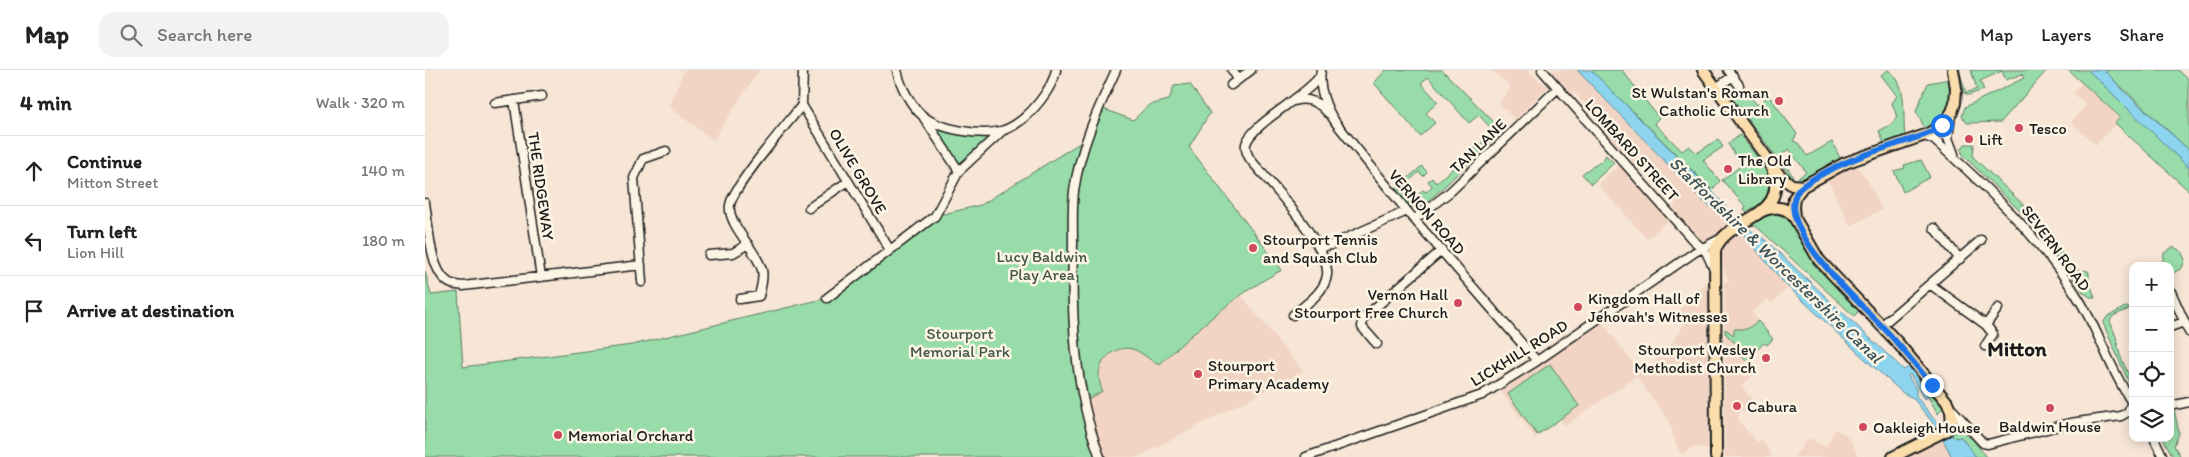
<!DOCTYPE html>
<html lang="en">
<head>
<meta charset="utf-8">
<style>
  :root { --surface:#fff; --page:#f2f2f2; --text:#222; --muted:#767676; --line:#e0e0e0 }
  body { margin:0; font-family:Itim,sans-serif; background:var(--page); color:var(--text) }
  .controls { position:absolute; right:15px; bottom:15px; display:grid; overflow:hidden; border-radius:10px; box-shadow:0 2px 12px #0003 }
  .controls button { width:45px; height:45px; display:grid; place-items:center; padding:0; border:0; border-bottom:1px solid var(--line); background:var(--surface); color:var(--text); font:25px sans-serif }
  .stop { position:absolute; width:15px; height:15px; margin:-11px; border:4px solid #1a73e8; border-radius:50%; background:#fff }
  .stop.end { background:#1a73e8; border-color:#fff; box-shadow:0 1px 5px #0008 }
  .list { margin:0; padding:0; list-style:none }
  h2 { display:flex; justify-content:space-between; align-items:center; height:65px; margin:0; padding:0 20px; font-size:21px }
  h2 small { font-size:16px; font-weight:400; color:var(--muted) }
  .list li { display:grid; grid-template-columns:32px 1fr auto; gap:15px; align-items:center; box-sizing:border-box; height:70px; padding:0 20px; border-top:1px solid var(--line) }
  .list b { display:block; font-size:19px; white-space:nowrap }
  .list p { margin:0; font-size:16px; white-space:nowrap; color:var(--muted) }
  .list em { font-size:16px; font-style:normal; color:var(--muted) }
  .icon { flex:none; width:28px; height:28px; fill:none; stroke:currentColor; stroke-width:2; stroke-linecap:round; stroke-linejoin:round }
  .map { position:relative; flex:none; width:1764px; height:387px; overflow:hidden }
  header { display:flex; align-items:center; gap:30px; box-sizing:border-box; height:70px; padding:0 25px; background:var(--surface); border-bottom:1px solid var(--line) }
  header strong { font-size:24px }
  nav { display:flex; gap:28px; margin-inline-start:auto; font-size:18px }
  .search { width:350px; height:45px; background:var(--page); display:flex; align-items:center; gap:12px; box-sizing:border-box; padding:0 18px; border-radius:15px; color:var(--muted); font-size:19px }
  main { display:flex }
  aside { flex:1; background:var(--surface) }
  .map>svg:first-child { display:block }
  .built { fill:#f1d4c4 }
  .green { fill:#98dda9; stroke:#5a7c62 }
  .water { fill:#8dd5ee; stroke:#608b9a }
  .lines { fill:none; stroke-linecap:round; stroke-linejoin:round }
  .minor-casing { stroke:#1c1c1c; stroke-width:11 }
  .major-casing { stroke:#1c1c1c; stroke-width:14 }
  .minor { stroke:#fcf5e5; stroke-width:8 }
  .major { stroke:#faddab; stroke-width:10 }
  .route { stroke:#1a73e8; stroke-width:6 }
  .poi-dot { fill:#d1495b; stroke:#fcf5e5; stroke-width:2 }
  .labels { text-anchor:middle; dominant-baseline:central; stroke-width:5; stroke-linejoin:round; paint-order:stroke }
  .poi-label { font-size:16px; fill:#1c1c1c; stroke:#fcf5e5; text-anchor:start }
  .street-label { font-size:16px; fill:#1c1c1c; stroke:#fcf5e5 }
  .park-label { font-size:16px; fill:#415646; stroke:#fcf5e5 }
  .water-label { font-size:18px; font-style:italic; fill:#3e545b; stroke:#fcf5e5 }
  .district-label { font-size:21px; font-weight:bold; fill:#1c1c1c; stroke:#fcf5e5 }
</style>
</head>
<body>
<header>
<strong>Map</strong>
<div class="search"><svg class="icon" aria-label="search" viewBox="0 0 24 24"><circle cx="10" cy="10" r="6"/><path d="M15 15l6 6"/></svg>Search here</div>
<nav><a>Map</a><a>Layers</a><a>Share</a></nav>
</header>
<main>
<aside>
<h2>4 min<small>Walk · 320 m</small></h2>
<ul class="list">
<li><svg class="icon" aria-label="ahead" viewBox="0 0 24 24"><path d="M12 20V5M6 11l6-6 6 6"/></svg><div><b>Continue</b><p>Mitton Street</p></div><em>140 m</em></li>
<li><svg class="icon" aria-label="left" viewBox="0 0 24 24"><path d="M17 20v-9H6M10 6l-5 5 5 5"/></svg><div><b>Turn left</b><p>Lion Hill</p></div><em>180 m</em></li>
<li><svg class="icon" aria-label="arrive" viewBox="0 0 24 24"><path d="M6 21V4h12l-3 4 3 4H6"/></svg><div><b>Arrive at destination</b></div></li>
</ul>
</aside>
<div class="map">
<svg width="1764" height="387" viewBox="0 0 1764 387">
  <rect width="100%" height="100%" fill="#f7e6d6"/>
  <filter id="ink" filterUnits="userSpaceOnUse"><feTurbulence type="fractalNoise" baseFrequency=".02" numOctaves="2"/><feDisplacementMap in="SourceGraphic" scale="10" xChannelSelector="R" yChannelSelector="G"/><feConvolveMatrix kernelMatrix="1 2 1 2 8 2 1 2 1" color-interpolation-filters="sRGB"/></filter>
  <g filter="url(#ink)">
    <!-- built -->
    <path class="built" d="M259 0H334L288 70 244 37Z
      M1067 0H1102L1123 17 1090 50 1074 33 1086 17Z
      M1124 0H1152L1278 131 1307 153 1281 173H1276L1258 154 1259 152 1247 138 1251 135 1216 95 1211 97 1199 84 1178 61 1182 57 1149 22 1145 26Z
      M1657 13 1695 48 1671 75 1646 52 1661 35 1648 23Z
      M1430 94 1442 109 1457 140 1425 156 1402 108Z
      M1194 95 1244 149 1222 169 1173 114Z
      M1316 162 1342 192 1350 205 1363 218 1347 233 1342 229 1327 242 1333 251 1322 259H1309V265L1300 259 1299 213 1304 210 1298 199 1295 187 1299 175Z
      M1283 212V378L1268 377 1257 384 1252 377 1244 351 1211 306 1140 356 1135 349 1112 365 1110 371 1109 366 1072 316 1174 248 1208 293 1221 297 1228 294 1247 273 1263 249 1253 242 1264 228 1269 230 1279 213Z
      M816 225 878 301 713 387H675L658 332 677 321 674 306 678 291 691 281 706 279 715 282 729 292 735 294 771 260Z
      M1300 263 1307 268 1314 278 1312 281 1332 302 1316 316 1327 329 1324 332V341H1314V351L1332 372 1338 370 1347 387H1299Z
      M1410 359 1423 366 1433 387H1369L1384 368 1401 377Z
      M1518 369 1527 387H1483L1516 370Z"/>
    <!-- green -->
    <path class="green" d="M961 0H1017L1077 60 1019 117 996 137H986L970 119 997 96 1002 102 998 106 994 102 974 120 987 135 993 129 991 126 998 120 1001 122 1007 116 1003 111 1007 108 1011 113 1069 62 1054 45 1044 53 1003 7 996 13 1013 32 1001 43 1010 53 995 66 949 13Z
      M1166 0H1197L1234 48 1229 53 1257 81 1264 76 1272 83 1293 69 1298 77 1278 90 1295 111 1287 120Z
      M1463 0C1484 14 1477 44 1480 66L1459 73 1454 61 1467 54 1472 47 1467 33 1472 26 1456 5Z
      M1532 0H1534L1541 23 1552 19 1546 0H1622L1576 52 1542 53 1537 46 1540 37 1599 8 1597 4 1581 10 1577 1 1555 11 1559 20 1543 25 1536 21Z
      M1643 0H1663L1764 98V121L1690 53 1695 47Z
      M1678 0H1753L1764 10V80Z
      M1525 9C1529 32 1522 51 1500 59L1491 41 1503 13Z
      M1303 13 1311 22 1318 17 1332 35 1344 26 1372 64 1368 71 1373 73 1382 86 1407 72 1416 90 1373 112 1371 110 1381 102 1364 79 1354 86 1368 106 1366 107 1299 17Z
      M765 14 785 43 764 77 857 200C811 224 773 258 735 294 724 291 718 282 707 279 691 275 674 289 674 306 674 311 676 317 677 321L658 333 675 387H0V201L6 225 33 222 38 297 207 275 402 228 510 146 556 135 661 69 673 37 708 50 724 35 744 30 749 16Z
      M499 47 525 58 577 61 534 101Z
      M1315 65C1329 84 1352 105 1341 128 1338 134 1327 138 1321 142L1319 139 1321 137 1297 110 1317 95 1303 74Z
      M1540 74H1549L1548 87 1606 142 1639 186 1656 203 1660 200 1664 202V210L1670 228 1665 227 1658 222 1607 153 1538 85 1536 80Z
      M1181 85 1189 93 1166 114 1157 104C1165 96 1176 95 1181 85Z
      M1496 90 1505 107 1478 122 1469 101 1480 98 1479 95Z
      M1348 143 1362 148 1393 197 1435 240 1429 246 1331 156 1326 155Z
      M1748 177 1756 181 1760 190 1757 198 1745 205V196H1737L1739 183Z
      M1700 237 1706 238 1688 246 1685 251 1691 267 1695 285 1708 315V322L1678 253 1682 247Z
      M1333 251 1348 269 1342 275 1339 273 1321 291 1312 280 1314 277 1300 263V259L1309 265V259H1322Z
      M1125 294 1154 336 1112 365 1083 324Z
      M1491 301 1519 336 1513 344 1489 302Z
      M1749 339 1754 363 1749 376 1756 387H1748L1738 368H1745V340Z
      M1532 361C1545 362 1554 378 1561 387H1551L1536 367 1530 368 1525 365Z"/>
    <!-- water -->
    <path class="water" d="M1152 0H1166C1205 39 1244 78 1283 117 1301 135 1313 156 1336 166L1479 300 1485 296 1503 327 1499 329 1485 304 1483 306 1491 319V326L1516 358 1530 368 1536 367 1551 387H1527L1513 360 1488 328 1478 323 1442 291 1359 213 1318 164 1278 131Z
      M1663 0H1678L1683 4 1701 23 1764 80V98Z"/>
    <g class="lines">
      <defs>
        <path id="minor" d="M378 0 377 35 465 180
          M472 0C475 16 486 36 498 46 515 60 556 66 576 61 591 57 606 43 615 31 622 22 629 11 631 0
          M807 0 813 9
          M896 0C893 17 901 39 911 53L982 141 1112 291
          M1117 0 1267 169 1281 182 1288 197
          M1303 0 1314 15
          M806 15 826 0
          M1291 18 1308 6
          M89 30 116 207
          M869 31C882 27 894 32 903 43
          M70 33 117 26
          M1526 45 1523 68 1529 84
          M499 48 534 101
          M1500 66 1509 70C1564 119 1616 168 1655 231 1675 264 1686 302 1708 334
          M0 133C4 155 4 199 23 212 27 215 33 215 38 216L216 195
          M384 138 422 112
          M990 149 1026 121 1133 18
          M1509 158 1535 189
          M894 177 906 175 982 141
          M284 185 308 183 323 174
          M217 212 209 108 218 89 241 81
          M1506 215 1561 255 1568 264 1560 276
          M1746 222 1764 262
          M402 228 510 146 534 101 577 61
          M315 229 334 226C336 218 339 208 337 200 332 180 302 155 305 135 308 116 363 53 377 35
          M868 245C880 235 900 222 902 205 906 178 843 111 825 89 822 84 820 79 821 74 826 54 883 25 895 6
          M1561 255 1573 238
          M1456 256 1556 170
          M1745 257 1759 252
          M952 274 937 257V249L1017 180
          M1745 336 1764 332
          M1525 337 1558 373 1563 374 1645 353 1696 346 1703 342 1707 332
          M1729 368 1738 387
          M675 387C649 319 646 246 648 174 648 157 647 139 649 121 655 78 673 39 691 0
          M881 387 1057 325 1112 291 1270 182 1297 168"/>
        <path id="major" d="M1278 0 1355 106 1367 115 1378 116
          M1337 141C1350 136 1361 136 1369 147
          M1291 387 1290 180C1304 144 1369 150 1345 93
          M1468 387 1522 360 1527 354 1526 341 1522 332 1472 272 1394 190 1369 147 1368 137 1369 128 1378 116 1420 93 1503 64 1517 55 1527 42 1530 33 1531 18 1528 0"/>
      </defs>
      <!-- minor casing -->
      <use href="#minor" class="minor-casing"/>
      <!-- major casing -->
      <use href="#major" class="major-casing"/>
      <!-- minor -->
      <use href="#minor" class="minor"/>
      <!-- major -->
      <use href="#major" class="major"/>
    </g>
  </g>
  <g class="lines" filter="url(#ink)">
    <!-- route -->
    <path class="route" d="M1507 315C1490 294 1474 274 1455 254 1435 233 1336 145 1379 115 1406 96 1441 84 1472 74 1488 68 1503 66 1517 55"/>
  </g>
  <!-- markers -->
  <g class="poi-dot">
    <circle cx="1354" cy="31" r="5"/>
    <circle cx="1594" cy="58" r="5"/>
    <circle cx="1544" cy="69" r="5"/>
    <circle cx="1303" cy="99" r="5"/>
    <circle cx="828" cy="178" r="5"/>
    <circle cx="1033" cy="233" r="5"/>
    <circle cx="1153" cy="237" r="5"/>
    <circle cx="1341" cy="288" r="5"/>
    <circle cx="773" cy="304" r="5"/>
    <circle cx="1312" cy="336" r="5"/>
    <circle cx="1625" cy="338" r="5"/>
    <circle cx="1438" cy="357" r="5"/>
    <circle cx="133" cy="365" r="5"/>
  </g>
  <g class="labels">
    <!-- poi labels -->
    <g class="poi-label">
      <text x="1344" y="22" text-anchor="end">St Wulstan's Roman<tspan x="1344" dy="18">Catholic Church</tspan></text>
      <text x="1604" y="58">Tesco</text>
      <text x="1554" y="69">Lift</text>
      <text x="1313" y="90">The Old<tspan x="1313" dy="18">Library</tspan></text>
      <text x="838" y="169">Stourport Tennis<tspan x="838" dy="18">and Squash Club</tspan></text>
      <text x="1023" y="224" text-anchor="end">Vernon Hall<tspan x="1023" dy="18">Stourport Free Church</tspan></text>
      <text x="1163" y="228">Kingdom Hall of<tspan x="1163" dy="18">Jehovah's Witnesses</tspan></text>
      <text x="1331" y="279" text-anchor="end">Stourport Wesley<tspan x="1331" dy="18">Methodist Church</tspan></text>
      <text x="783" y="295">Stourport<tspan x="783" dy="18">Primary Academy</tspan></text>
      <text x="1322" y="336">Cabura</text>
      <text x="1625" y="356" text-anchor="middle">Baldwin House</text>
      <text x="1448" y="357">Oakleigh House</text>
      <text x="143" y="365">Memorial Orchard</text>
    </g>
    <!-- street labels -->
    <g class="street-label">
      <text transform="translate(1053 76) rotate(-44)">TAN LANE</text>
      <text transform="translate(1207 80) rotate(48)">LOMBARD STREET</text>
      <text transform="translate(433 101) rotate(59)">OLIVE GROVE</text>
      <text transform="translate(116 116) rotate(82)">THE RIDGEWAY</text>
      <text transform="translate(1002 142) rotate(49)">VERNON ROAD</text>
      <text transform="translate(1631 178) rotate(53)">SEVERN ROAD</text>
      <text transform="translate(1094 283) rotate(-32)">LICKHILL ROAD</text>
    </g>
    <!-- park labels -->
    <g class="park-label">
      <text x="617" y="186">Lucy Baldwin<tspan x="617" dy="18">Play Area</tspan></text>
      <text x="535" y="263">Stourport<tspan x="535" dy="18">Memorial Park</tspan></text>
    </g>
    <!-- water labels -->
    <g class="water-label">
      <text transform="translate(1351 190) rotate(44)">Staffordshire &amp; Worcestershire Canal</text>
    </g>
    <!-- district labels -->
    <g class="district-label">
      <text x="1592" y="278">Mitton</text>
    </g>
  </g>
</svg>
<div class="controls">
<button>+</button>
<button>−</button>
<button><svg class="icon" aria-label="locate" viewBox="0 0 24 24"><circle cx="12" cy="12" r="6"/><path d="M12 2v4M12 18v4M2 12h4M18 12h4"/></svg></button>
<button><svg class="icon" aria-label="layers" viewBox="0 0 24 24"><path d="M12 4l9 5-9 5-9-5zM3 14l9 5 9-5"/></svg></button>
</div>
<div class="stop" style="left:1517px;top:55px"></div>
<div class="stop end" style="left:1507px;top:315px"></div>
</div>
</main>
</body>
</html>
